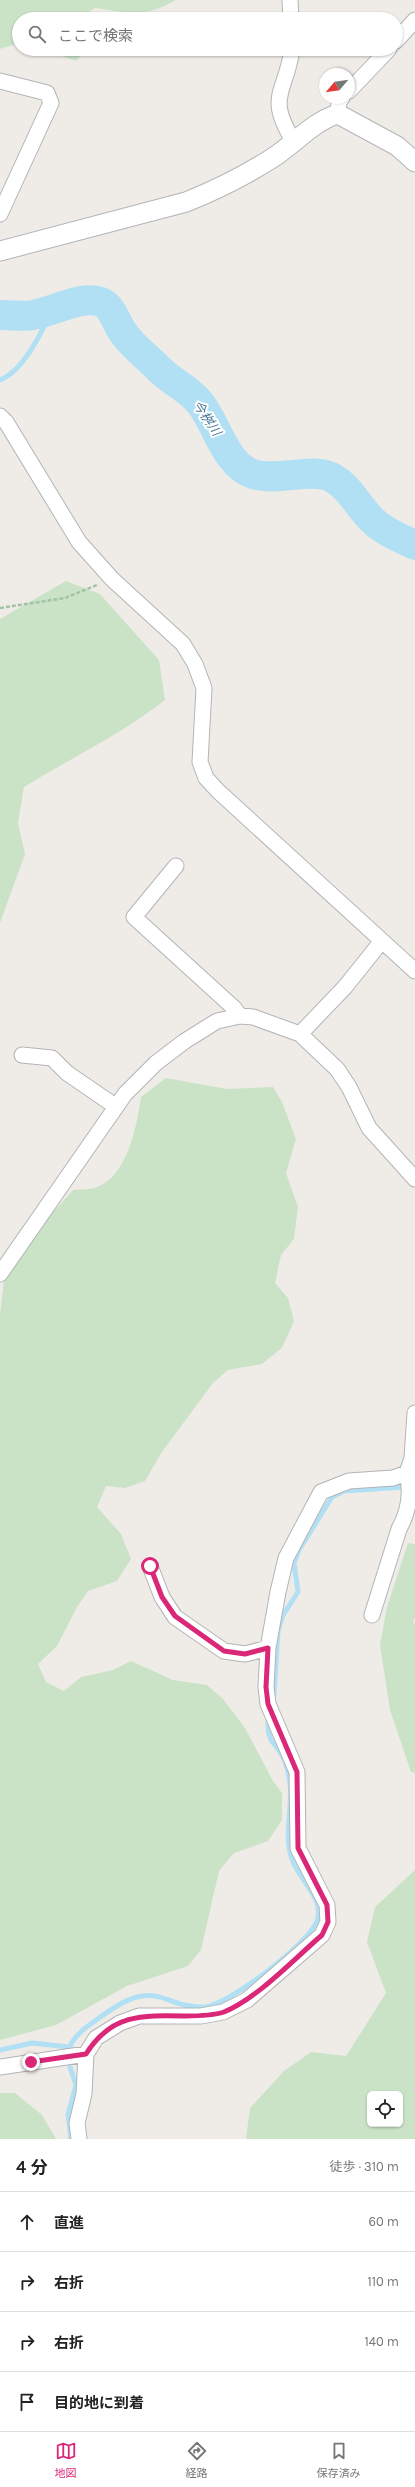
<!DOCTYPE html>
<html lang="ja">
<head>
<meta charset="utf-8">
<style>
  :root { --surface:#fff; --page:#f2f2f2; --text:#222; --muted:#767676; --line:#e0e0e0; --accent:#db2777 }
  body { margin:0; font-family:Karla,"Noto Sans JP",sans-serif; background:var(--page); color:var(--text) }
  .controls { position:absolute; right:12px; bottom:12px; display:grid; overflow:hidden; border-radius:6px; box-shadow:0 1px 3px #0004 }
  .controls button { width:36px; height:36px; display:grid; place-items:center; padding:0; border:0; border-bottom:1px solid var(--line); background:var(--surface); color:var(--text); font:20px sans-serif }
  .compass { position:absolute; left:319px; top:68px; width:36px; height:36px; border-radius:50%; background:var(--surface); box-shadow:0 1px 3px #0004; rotate:241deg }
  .stop { position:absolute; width:12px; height:12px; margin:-9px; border:3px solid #db2777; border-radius:50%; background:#fff }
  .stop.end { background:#db2777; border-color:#fff; box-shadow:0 1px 4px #0008 }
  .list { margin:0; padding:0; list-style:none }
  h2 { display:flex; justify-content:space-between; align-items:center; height:52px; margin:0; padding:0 16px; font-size:17px }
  h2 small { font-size:13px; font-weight:400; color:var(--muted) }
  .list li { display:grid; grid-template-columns:26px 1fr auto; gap:12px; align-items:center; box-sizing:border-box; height:60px; padding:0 16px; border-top:1px solid var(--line) }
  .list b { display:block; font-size:15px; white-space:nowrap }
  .list em { font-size:13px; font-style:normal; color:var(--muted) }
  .icon { flex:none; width:22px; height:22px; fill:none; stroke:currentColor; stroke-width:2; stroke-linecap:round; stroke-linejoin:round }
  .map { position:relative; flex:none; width:415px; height:2139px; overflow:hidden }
  .search { position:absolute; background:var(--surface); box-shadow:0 1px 3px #0004; left:12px; right:12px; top:12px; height:44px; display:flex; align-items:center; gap:10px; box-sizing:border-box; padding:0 14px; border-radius:22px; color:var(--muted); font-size:15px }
  .sheet { height:292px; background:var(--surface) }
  nav { display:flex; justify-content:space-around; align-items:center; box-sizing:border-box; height:56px; border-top:1px solid var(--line); background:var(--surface); font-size:11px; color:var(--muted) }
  nav a { display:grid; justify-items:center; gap:2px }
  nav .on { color:var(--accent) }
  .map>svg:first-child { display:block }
  .green { fill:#cae3c7; fill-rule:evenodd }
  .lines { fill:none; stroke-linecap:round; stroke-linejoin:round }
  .stream { stroke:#b1e0f5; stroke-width:5 }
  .river { stroke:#b1e0f5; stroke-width:30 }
  .minor-casing { stroke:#b2b4b7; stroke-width:17 }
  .tertiary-casing { stroke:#b2b4b7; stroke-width:21 }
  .path { stroke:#a1c3a6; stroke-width:2.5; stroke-dasharray:4 2; stroke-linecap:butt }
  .minor { stroke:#fff; stroke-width:15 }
  .tertiary { stroke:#fff; stroke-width:19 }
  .route { stroke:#db2777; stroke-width:5 }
  .labels { text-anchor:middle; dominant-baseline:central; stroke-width:4; stroke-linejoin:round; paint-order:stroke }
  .water-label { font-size:13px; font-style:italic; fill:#487795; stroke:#fff }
</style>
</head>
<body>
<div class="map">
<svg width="415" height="2139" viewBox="0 0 415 2139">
  <rect width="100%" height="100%" fill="#efece7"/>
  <!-- green -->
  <path class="green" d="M0 0H176C145 18 129 13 95 8L78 19H19V43L0 49Z
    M43 49H83L84 52 76 61Z
    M66 581 100 594 159 660 165 700C122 734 71 758 24 787L18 823 25 854 0 923V619Z
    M166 1078 227 1089 273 1087 282 1102 296 1139 286 1173 298 1207 294 1239 281 1255 275 1283 288 1298 294 1321 282 1348 262 1364 228 1370 213 1383 162 1452 145 1481 125 1488 106 1486 97 1507 121 1534 131 1559 117 1581 88 1591 77 1607 57 1646 38 1664 46 1682 64 1691 81 1677 113 1670 131 1661 173 1680 207 1685 223 1699 245 1728 273 1781 282 1793V1820L268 1841 234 1853 219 1871 201 1950 188 1966 127 1986 56 2025 0 2040V1315L4 1280 48 1218 73 1190C80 1189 90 1190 97 1187 128 1176 137 1124 141 1097Z
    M408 1543 415 1544V1617L413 1622 415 1625V1773L411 1772 390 1710 380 1645 387 1607Z
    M415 1870V2139H246L250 2108 284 2071 311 2052 346 2056 386 1993 367 1942 375 1907ZM370 2094H400V2124H370Z
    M0 2093H15L42 2115 56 2139H0Z"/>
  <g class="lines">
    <!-- stream -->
    <path class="stream" d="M0 380C24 371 42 331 53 309
      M274 1695 278 1631 283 1615 298 1592 294 1563 299 1550 332 1497 344 1491 406 1487
      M0 2050 32 2043 69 2047
      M69 2052C69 2041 83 2029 92 2023 112 2009 134 1990 160 1997 175 2002 187 2008 204 2007 229 2005 309 1943 317 1921 324 1899 302 1882 294 1864 282 1838 293 1810 290 1783 289 1776 287 1766 284 1759 277 1743 267 1744 268 1722
      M70 2067 76 2085 68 2115 71 2139"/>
    <!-- river -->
    <path class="river" d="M0 315C11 315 23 317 33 315 54 312 79 295 101 302 112 306 116 322 122 331 131 345 147 357 158 368 170 381 189 389 200 403 217 424 225 465 253 474 278 482 311 467 331 477 349 486 358 506 371 519 383 531 400 538 415 545"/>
    <defs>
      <path id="minor" d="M290 0 291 19
        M396 41 415 20
        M292 49C286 94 265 95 294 142
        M0 81 47 93 51 103 0 214
        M349 91 389 49
        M338 114 339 101 342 98
        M0 416 6 422 79 542 112 579 183 644 195 664 204 688 200 762 206 778 218 791 415 971
        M176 866 134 917 234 1008 240 1016
        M300 1034 345 987 381 942
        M22 1055 52 1058 67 1073 115 1106
        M0 1274 125 1094 156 1063 185 1041 217 1021 240 1016 253 1017 300 1034 337 1069 349 1087 369 1128 415 1179
        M150 1566 162 1597 175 1617 224 1651 245 1654 268 1648
        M372 1615 399 1529C409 1511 412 1493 407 1473
        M0 2067 86 2054
        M79 2139 77 2123 84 2094 86 2054 96 2038 120 2023 139 2016H201L223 2012 247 2000 322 1935 328 1922 327 1905 298 1848 297 1772 268 1704 266 1687 268 1648 278 1592 286 1558 321 1492 349 1481 393 1478 407 1473 412 1458 415 1413"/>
      <path id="tertiary" d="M0 251 186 202C216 190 246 175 274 157 295 143 314 121 338 114L397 146 415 162"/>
    </defs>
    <!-- minor casing -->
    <use href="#minor" class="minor-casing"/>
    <!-- tertiary casing -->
    <use href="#tertiary" class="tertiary-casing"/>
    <!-- path -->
    <path class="path" d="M0 608 65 598 97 585"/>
    <!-- minor -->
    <use href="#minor" class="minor"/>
    <!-- tertiary -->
    <use href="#tertiary" class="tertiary"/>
  </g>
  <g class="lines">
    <!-- route -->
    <path class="route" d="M31 2062 86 2054C111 2014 142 2015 185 2016 197 2016 212 2016 224 2012 259 1997 293 1960 322 1935L328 1922 327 1905 298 1848 297 1772 268 1704 266 1687 268 1648 245 1654 224 1651 175 1616 162 1597 150 1566"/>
  </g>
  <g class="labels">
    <!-- water labels -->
    <g class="water-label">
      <text transform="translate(207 418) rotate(56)">今桝川</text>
    </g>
  </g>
</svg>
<div class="controls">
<button><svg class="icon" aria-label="locate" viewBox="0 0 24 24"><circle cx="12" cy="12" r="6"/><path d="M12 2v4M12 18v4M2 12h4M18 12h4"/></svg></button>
</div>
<svg class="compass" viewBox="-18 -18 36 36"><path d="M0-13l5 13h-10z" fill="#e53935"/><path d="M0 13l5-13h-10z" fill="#767676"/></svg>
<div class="stop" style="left:150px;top:1566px"></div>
<div class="stop end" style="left:31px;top:2062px"></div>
<div class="search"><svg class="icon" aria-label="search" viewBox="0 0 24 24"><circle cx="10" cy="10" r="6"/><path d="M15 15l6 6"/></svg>ここで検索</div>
</div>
<section class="sheet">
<h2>4 分<small>徒歩 · 310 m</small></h2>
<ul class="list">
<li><svg class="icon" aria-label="ahead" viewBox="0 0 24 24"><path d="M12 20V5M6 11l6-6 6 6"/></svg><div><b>直進</b></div><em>60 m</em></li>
<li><svg class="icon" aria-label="right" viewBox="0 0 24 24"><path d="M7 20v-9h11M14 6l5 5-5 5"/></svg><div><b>右折</b></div><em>110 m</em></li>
<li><svg class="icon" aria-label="right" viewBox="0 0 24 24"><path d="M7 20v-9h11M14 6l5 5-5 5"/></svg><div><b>右折</b></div><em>140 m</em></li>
<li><svg class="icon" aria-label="arrive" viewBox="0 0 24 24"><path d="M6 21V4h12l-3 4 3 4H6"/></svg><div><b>目的地に到着</b></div></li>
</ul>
</section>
<nav>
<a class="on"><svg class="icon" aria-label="map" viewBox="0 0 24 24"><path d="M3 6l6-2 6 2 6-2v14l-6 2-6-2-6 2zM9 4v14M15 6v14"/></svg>地図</a>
<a><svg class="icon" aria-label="directions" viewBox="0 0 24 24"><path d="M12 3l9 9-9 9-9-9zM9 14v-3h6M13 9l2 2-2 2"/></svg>経路</a>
<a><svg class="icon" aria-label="saved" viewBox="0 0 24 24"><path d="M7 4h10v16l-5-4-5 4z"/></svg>保存済み</a>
</nav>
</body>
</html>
